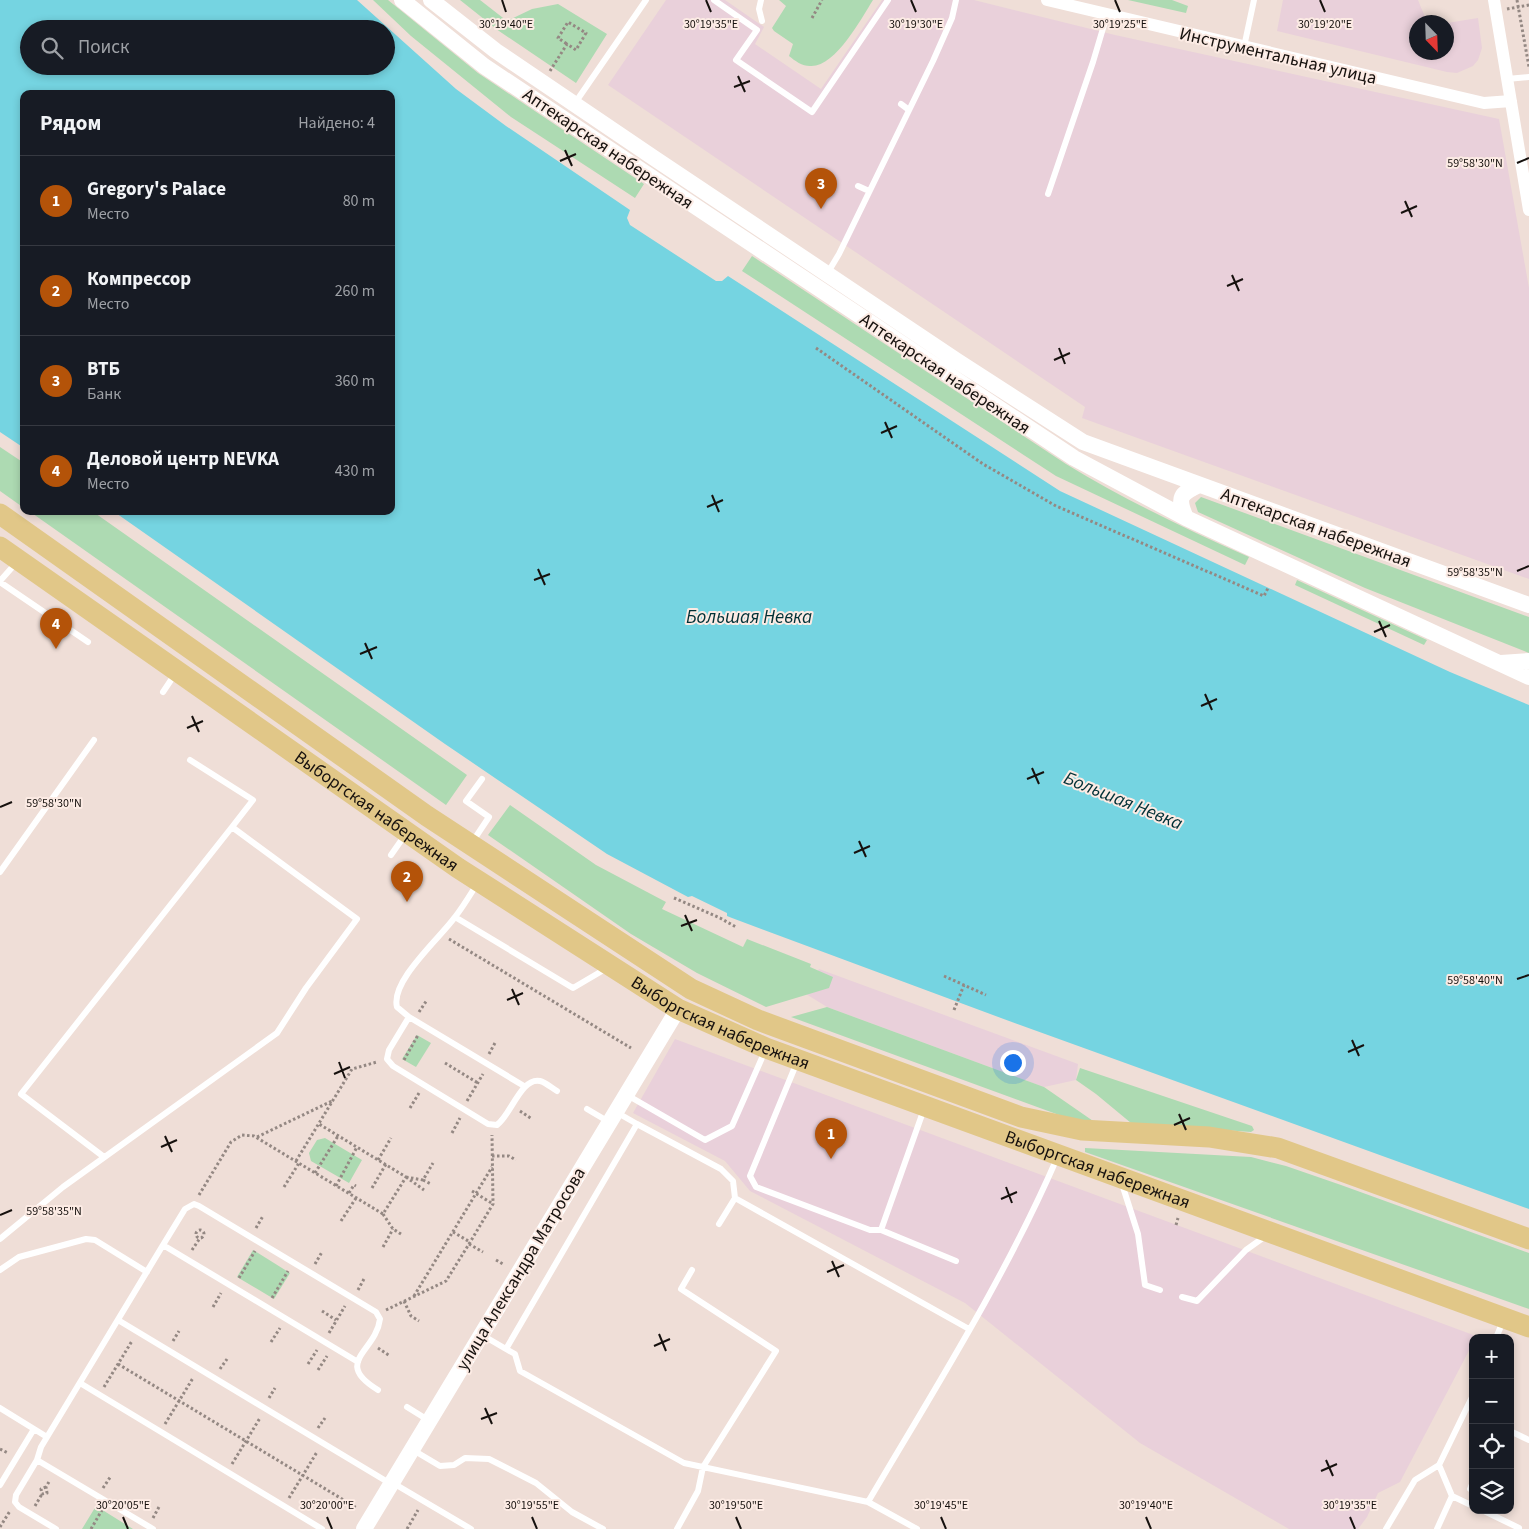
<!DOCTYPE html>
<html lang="ru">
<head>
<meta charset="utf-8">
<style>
  :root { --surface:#171b24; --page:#242831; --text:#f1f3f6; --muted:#9ea1a6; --line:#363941; --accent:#b45309 }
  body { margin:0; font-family:"Source Sans 3",sans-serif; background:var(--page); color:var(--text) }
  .controls { position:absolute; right:15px; bottom:15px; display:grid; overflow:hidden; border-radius:10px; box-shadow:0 2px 8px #0003 }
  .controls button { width:45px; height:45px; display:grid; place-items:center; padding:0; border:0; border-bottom:1px solid var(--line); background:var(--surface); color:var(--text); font:25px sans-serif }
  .compass { position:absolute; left:1409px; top:15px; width:45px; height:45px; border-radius:50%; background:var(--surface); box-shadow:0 2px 8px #0003; rotate:157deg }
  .you { position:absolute; left:1012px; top:1062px; width:18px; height:18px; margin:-12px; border:4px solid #fff; border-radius:50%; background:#1a73e8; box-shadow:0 0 0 8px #1a73e833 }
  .badge { display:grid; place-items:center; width:32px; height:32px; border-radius:50%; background:var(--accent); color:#fff; font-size:16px; font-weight:700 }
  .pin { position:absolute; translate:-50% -41px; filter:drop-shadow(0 1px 2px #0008) }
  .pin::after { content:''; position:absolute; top:26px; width:18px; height:15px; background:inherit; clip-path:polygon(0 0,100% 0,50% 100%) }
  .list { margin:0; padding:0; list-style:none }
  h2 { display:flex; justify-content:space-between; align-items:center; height:65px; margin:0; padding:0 20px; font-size:21px }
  h2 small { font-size:16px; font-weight:400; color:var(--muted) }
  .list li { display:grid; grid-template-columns:32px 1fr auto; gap:15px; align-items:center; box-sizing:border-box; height:90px; padding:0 20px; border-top:1px solid var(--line) }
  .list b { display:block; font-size:19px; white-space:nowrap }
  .list p { margin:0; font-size:16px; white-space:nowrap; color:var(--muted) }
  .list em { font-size:16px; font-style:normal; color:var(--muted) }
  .icon { flex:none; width:28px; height:28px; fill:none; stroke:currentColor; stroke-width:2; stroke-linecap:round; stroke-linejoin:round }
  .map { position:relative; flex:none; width:1529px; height:1529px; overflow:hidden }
  .search { position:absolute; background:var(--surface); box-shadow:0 2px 8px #0003; left:20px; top:20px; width:375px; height:55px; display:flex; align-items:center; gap:12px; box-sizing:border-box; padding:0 18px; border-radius:28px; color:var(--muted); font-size:19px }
  .panel { position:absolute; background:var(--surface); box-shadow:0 2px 8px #0003; left:20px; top:90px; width:375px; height:425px; border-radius:10px }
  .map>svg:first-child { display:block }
  .commercial { fill:#e9d0da }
  .green { fill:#addab2 }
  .water { fill:#75d4e1; fill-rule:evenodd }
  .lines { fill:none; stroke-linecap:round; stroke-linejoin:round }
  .path { stroke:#948883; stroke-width:3; stroke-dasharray:2.5 2.5; stroke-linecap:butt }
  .service { stroke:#fff; stroke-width:6 }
  .minor { stroke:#fff; stroke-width:12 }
  .tertiary { stroke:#fff; stroke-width:16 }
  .primary { stroke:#e1c788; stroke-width:21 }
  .ticks { fill:none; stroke:#16110e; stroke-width:2 }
  .labels { text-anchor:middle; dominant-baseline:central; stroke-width:4; stroke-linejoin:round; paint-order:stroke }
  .street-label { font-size:18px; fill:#16110e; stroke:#fcebe4 }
  .water-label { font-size:19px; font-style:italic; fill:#003036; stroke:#fcebe4 }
  .ticks-label { font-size:12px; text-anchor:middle; fill:#16110e; stroke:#fcebe4; stroke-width:4; stroke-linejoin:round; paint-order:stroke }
</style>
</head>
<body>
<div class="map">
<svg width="1529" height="1529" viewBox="0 0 1529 1529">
  <rect width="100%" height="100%" fill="#efded7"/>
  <!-- commercial -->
  <path class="commercial" d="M666 0H725L764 27 755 44 821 89 882 0H974L1115 35 1499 119 1529 288V579L1082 418 1085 407 608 85Z
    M1283 0H1418L1427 22H1416V52H1446L1447 23 1478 18 1482 48 1478 60 1473 66 1457 73 1447 72 1277 31Z
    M819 969 1078 1064 1076 1080 1044 1087 827 1007 806 994Z
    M675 1039 1476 1336 1473 1338V1343L1400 1482 1378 1493 1367 1517 1358 1529H1289L1140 1443 965 1303 750 1191 725 1161 633 1113Z"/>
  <!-- green -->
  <path class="green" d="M373 0H388L478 73 644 184 635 198 511 117 411 36Z
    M460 0H480L507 21 532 9 558 4 607 34 576 83 499 31Z
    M779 0H873C861 19 835 68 810 66 802 66 795 61 789 56L793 44 774 31 772 28 786 6Z
    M1128 0H1172L1188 6 1186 13Z
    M752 256 1066 464C1125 500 1186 529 1249 557L1245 565 1056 476 742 271Z
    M0 447 24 463V508L0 491Z
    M1201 497 1529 617V653L1365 588 1198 512 1195 503Z
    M29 511H92L467 775 446 805Z
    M1297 580 1427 640 1424 645 1295 585Z
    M510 805 596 865 666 902 662 909 743 947 747 939 811 964 810 967 833 977 829 988 766 1007 697 973 631 934 488 835Z
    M827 1007 1044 1087 1096 1123 1070 1119 791 1017Z
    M417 1035 431 1043 416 1067 402 1059Z
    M1080 1068 1252 1126 1254 1130 1251 1132 1131 1123 1096 1094 1076 1080Z
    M325 1138 362 1160 349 1183 311 1161 309 1153 317 1140Z
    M1085 1148 1251 1157 1286 1166 1341 1185 1529 1253V1309L1085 1152Z
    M253 1250 290 1273 274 1299 237 1277Z
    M96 1506 133 1529H82Z"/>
  <!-- water -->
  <path class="water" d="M0 0H357L456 89 506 126 630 210 627 218 630 225 716 281H722L728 276 1060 491 1450 672 1529 705V1209L1001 1018 732 918 727 916V913L692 896 688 897 607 854 445 744 113 511H391V94H24V448L0 432ZM29 29H386V66H29Z"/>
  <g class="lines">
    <!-- path -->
    <path class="path" d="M1517 0 1529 67
      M1507 9 1529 5
      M812 18 822 0
      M550 71 567 44 576 50 586 33 568 22 558 38 567 44
      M816 348 983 464 1056 506 1264 596 1268 588
      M674 898 720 918 736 927
      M449 939 631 1048
      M944 976 986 995
      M954 1010 964 985
      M419 1012 427 1000
      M489 1054 496 1041
      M404 1060 418 1035
      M445 1063 478 1083
      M467 1101 483 1074
      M410 1108 419 1093
      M520 1111 532 1119
      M452 1133 460 1118
      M257 1137 332 1101
      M492 1156H509L516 1160
      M378 1160 391 1138
      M296 1161 352 1069 377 1062
      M315 1173 338 1136
      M406 1177 423 1180 433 1163
      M406 1177 424 1190
      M423 1180 431 1184
      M336 1186 357 1147
      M284 1187 299 1163
      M372 1188 386 1164
      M472 1191 493 1204
      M349 1193 354 1185 356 1186
      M199 1195 231 1142 242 1135 254 1136 383 1214 406 1177 319 1124
      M383 1214 393 1229 401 1234
      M341 1221 356 1198
      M1176 1225 1178 1218
      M256 1228 263 1216
      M196 1234a4 4 0 1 1 8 0a4 4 0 1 1-8 0Z
      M453 1232 470 1242
      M469 1244 483 1252
      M383 1247 393 1229
      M192 1250 200 1238
      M496 1260 503 1264
      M315 1264 322 1252
      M239 1278 255 1251
      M358 1290 365 1277
      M414 1296 492 1167
      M272 1298 288 1271
      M404 1301 411 1316 419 1321
      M213 1307 221 1293
      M386 1310 446 1281 469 1244 493 1204 492 1135
      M322 1311 336 1320
      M329 1333 345 1306
      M173 1341 179 1331
      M271 1342 280 1328
      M378 1348 390 1356
      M118 1364 357 1508
      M308 1364 317 1350
      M220 1369 227 1359
      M318 1370 327 1356
      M104 1387 132 1341
      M269 1398 275 1388
      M165 1424 193 1378
      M318 1428 325 1418
      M0 1449 8 1453
      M232 1464 260 1418
      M46 1487 41 1489 42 1494 47 1493 46 1487 50 1480
      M103 1488 111 1476
      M289 1498 317 1452
      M35 1506 42 1494
      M153 1518 160 1505
      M0 1527 10 1511
      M91 1529 102 1510
      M407 1529 418 1510"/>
    <!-- service -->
    <path class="service" d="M714 0 757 30 736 60 812 112 888 0
      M761 0 759 9 762 21
      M1244 47 1254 0
      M1507 79 1529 77
      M575 103 646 0
      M901 104 909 110
      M858 186 869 191
      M1048 194 1093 62 1107 15
      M827 274 839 254 933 61 952 18 956 0
      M0 581 16 563
      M0 582 88 642
      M163 692 175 674
      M473 841 489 817 466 801 482 779
      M391 855 405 835
      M0 872 94 740
      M455 917 573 988 607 968
      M409 1017 397 1007C390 981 441 937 455 917 463 907 470 895 477 884
      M797 1062 750 1176 756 1187 870 1230H881L924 1109
      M524 1086 409 1017 389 1050 387 1059 393 1066 488 1124 497 1125C511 1115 521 1077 540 1081 545 1082 552 1088 557 1091
      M627 1095 705 1140 732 1126 765 1051
      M587 1109 609 1122
      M616 1112 637 1124
      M104 1157 21 1094 232 827
      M1122 1184 1138 1234 1145 1285 1160 1290
      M719 1224 735 1198
      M881 1230 956 1261
      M0 1239 63 1187 277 1033 306 988 357 919 232 827 253 800 190 760
      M0 1270 19 1257 86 1239 95 1240 147 1272
      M1182 1297 1197 1301 1246 1250 1267 1235
      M118 1320 391 1484
      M482 1335 506 1349
      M1496 1338 1503 1321
      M358 1362 163 1245 185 1209 194 1204 199 1206 376 1312 380 1319C376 1352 332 1362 378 1390
      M80 1383 322 1529
      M407 1407 428 1420
      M0 1408 47 1437
      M1510 1431 1529 1440
      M413 1450 440 1466 454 1465 465 1458 489 1459 536 1483 572 1512 603 1529
      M37 1460 41 1447 163 1245
      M393 1483 471 1529
      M0 1485 34 1429
      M1470 1489 1473 1482
      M1452 1496 1473 1506
      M868 1502C934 1390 1005 1278 1057 1158
      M1482 1510 1519 1528
      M56 1529 19 1507 15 1502 16 1495 37 1460 153 1529
      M677 1529 698 1491 703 1467 776 1351 681 1289 692 1270
      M917 1529 868 1502 684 1463 520 1371 515 1354 506 1349 637 1124 721 1169 733 1181 735 1198 969 1329
      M1386 1529 1415 1480 1439 1465 1473 1395
      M1437 1529 1452 1496 1439 1465"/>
    <!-- minor -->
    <path class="minor" d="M1047 0 1484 103 1511 101
      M1494 0 1529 210"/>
    <!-- tertiary -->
    <path class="tertiary" d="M402 0 484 66 1074 458 1186 518 1529 677
      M431 0 496 51 654 158 957 361 1083 442 1529 605
      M1186 518C1177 497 1180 494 1199 485
      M1501 663 1529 661
      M364 1529 678 1009"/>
    <!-- primary -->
    <g class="primary">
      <path d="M0 514 427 816 691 989 758 1020 1021 1117 1082 1130 1209 1137 1278 1148 1529 1239"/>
      <path id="s1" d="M0 547 458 868 678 1009 766 1048 1529 1327"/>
    </g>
  </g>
  <!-- ticks -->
  <path class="ticks" d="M502 0 506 12M706 0 711 12M911 0 916 12M1115 0 1120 12M1320 0 1325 12M738 76 745 92M734 87 750 81M565 150 572 166M560 161 576 154M1517 163 1529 158M1405 201 1412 217M1401 213 1417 206M1232 275 1239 291M1227 286 1243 279M1059 348 1065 364M1054 360 1070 353M885 422 892 438M881 433 897 426M712 495 719 512M707 507 723 500M538 569 545 585M1517 571 1529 566M534 580 550 574M1379 621 1386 637M1374 632 1390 625M365 643 372 659M360 654 377 647M1205 694 1212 710M1201 706 1217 699M192 716 199 732M187 728 203 721M1032 768 1039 784M1027 779 1044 772M0 807 12 802M859 841 866 857M854 853 870 846M685 915 692 931M681 926 697 920M1517 979 1529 975M512 989 519 1005M507 1000 523 993M1352 1040 1359 1056M1348 1052 1364 1045M339 1062 345 1078M334 1074 350 1067M1179 1114 1186 1130M1174 1125 1190 1118M165 1136 172 1152M161 1147 177 1140M1006 1187 1012 1203M1001 1199 1017 1192M0 1215 12 1210M832 1261 839 1277M827 1272 844 1265M659 1334 666 1351M654 1346 670 1339M485 1408 492 1424M481 1419 497 1413M1326 1460 1333 1476M1321 1471 1337 1464M123 1517 128 1529M327 1517 332 1529M532 1517 537 1529M736 1517 741 1529M941 1517 946 1529M1146 1517 1151 1529M1350 1517 1355 1529"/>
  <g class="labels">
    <!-- street labels -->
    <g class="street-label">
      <text transform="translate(1278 56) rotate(13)">Инструментальная улица</text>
      <text transform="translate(608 149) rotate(34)">Аптекарская набережная</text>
      <text transform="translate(945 374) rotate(34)">Аптекарская набережная</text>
      <text transform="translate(1316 528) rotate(20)">Аптекарская набережная</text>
      <text stroke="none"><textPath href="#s1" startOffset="460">Выборгская набережная</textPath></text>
      <text stroke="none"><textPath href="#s1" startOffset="865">Выборгская набережная</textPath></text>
      <text stroke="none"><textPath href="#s1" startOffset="1270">Выборгская набережная</textPath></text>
      <text transform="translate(521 1269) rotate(-59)">улица Александра Матросова</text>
    </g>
    <!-- water labels -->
    <g class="water-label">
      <text x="749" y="617">Большая Невка</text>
      <text transform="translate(1123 801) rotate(22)">Большая Невка</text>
    </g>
  </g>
  <g class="ticks-label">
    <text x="506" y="28">30°19'40"E</text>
    <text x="711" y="28">30°19'35"E</text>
    <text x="916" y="28">30°19'30"E</text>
    <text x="1120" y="28">30°19'25"E</text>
    <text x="1325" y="28">30°19'20"E</text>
    <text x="1475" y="167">59°58'30"N</text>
    <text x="1475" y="576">59°58'35"N</text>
    <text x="54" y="807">59°58'30"N</text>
    <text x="1475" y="984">59°58'40"N</text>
    <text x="54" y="1215">59°58'35"N</text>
    <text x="123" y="1509">30°20'05"E</text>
    <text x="327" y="1509">30°20'00"E</text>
    <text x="532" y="1509">30°19'55"E</text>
    <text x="736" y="1509">30°19'50"E</text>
    <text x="941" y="1509">30°19'45"E</text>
    <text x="1146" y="1509">30°19'40"E</text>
    <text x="1350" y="1509">30°19'35"E</text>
  </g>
</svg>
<div class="controls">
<button>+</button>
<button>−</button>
<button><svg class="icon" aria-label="locate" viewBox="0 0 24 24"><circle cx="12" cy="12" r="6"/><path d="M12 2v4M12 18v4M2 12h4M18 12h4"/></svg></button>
<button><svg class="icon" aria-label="layers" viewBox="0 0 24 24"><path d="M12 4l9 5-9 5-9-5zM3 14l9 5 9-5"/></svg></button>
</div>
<svg class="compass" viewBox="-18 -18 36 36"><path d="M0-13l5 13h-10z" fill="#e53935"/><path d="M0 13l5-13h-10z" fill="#9ea1a6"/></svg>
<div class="you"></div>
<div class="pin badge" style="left:831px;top:1159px">1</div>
<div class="pin badge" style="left:407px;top:902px">2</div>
<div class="pin badge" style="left:821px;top:209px">3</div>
<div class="pin badge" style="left:56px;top:649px">4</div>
<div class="search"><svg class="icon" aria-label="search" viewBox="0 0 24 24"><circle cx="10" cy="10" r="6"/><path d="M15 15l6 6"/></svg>Поиск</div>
<section class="panel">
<h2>Рядом<small>Найдено: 4</small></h2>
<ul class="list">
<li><span class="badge">1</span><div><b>Gregory's Palace</b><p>Место</p></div><em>80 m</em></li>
<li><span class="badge">2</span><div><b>Компрессор</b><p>Место</p></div><em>260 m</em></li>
<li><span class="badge">3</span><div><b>ВТБ</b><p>Банк</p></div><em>360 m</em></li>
<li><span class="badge">4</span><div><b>Деловой центр NEVKA</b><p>Место</p></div><em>430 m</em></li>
</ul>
</section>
</div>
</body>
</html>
